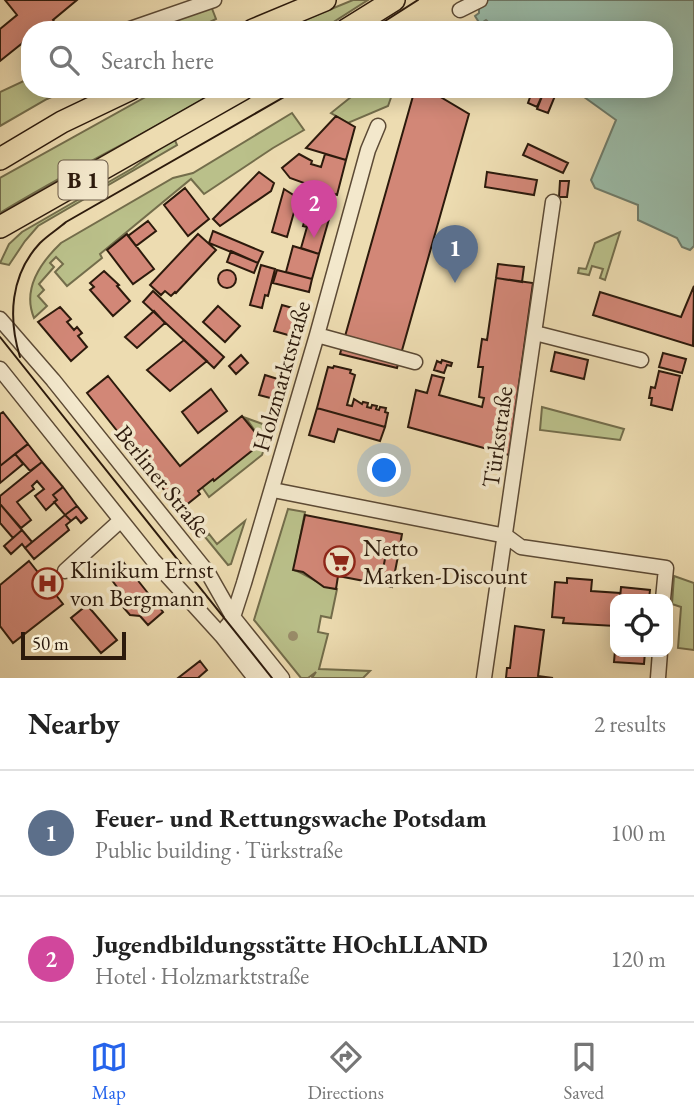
<!DOCTYPE html>
<html lang="en">
<head>
<meta charset="utf-8">
<style>
  :root { --surface:#fff; --page:#f6f6f6; --text:#222; --muted:#767676; --line:#e0e0e0; --accent:#2563eb }
  body { margin:0; font-family:"EB Garamond",serif; background:var(--page); color:var(--text) }
  .controls { position:absolute; right:21px; bottom:21px; display:grid; overflow:hidden; border-radius:14px; box-shadow:0 4px 18px #0003 }
  .controls button { width:63px; height:63px; display:grid; place-items:center; padding:0; border:0; border-bottom:2px solid var(--line); background:var(--surface); color:var(--text); font:35px sans-serif }
  .scale { position:absolute; left:21px; bottom:18px; width:105px; box-sizing:border-box; padding-left:7px; border:4px solid #2c1a0c; border-top:0; font-size:19px; line-height:24px; white-space:nowrap; color:#2c1a0c; -webkit-text-stroke:5px #f3e8cc; paint-order:stroke }
  .you { position:absolute; left:385px; top:471px; width:24px; height:24px; margin:-18px; border:5px solid #fff; border-radius:50%; background:#1a73e8; box-shadow:0 0 0 10px #1a73e833 }
  .badge { display:grid; place-items:center; width:46px; height:46px; border-radius:50%; background:var(--accent); color:#fff; font-size:23px; font-weight:700 }
  .pin { position:absolute; translate:-50% -58px; filter:drop-shadow(0 2px 4px #0008) }
  .pin::after { content:''; position:absolute; top:37px; width:24px; height:21px; background:inherit; clip-path:polygon(0 0,100% 0,50% 100%) }
  .list { margin:0; padding:0; list-style:none }
  h2 { display:flex; justify-content:space-between; align-items:center; height:91px; margin:0; padding:0 28px; font-size:30px }
  h2 small { font-size:23px; font-weight:400; color:var(--muted) }
  .list li { display:grid; grid-template-columns:46px 1fr auto; gap:21px; align-items:center; box-sizing:border-box; height:126px; padding:0 28px; border-top:2px solid var(--line) }
  .list b { display:block; font-size:26px; white-space:nowrap }
  .list p { margin:0; font-size:23px; white-space:nowrap; color:var(--muted) }
  .list em { font-size:23px; font-style:normal; color:var(--muted) }
  .icon { flex:none; width:38px; height:38px; fill:none; stroke:currentColor; stroke-width:2; stroke-linecap:round; stroke-linejoin:round }
  .map { position:relative; flex:none; width:694px; height:678px; overflow:hidden }
  .search { position:absolute; background:var(--surface); box-shadow:0 4px 18px #0003; left:21px; right:21px; top:21px; height:77px; display:flex; align-items:center; gap:18px; box-sizing:border-box; padding:0 24px; border-radius:28px; color:var(--muted); font-size:26px }
  .sheet { height:343px; background:var(--surface) }
  nav { display:flex; justify-content:space-around; align-items:center; box-sizing:border-box; height:98px; border-top:2px solid var(--line); background:var(--surface); font-size:19px; color:var(--muted) }
  nav a { display:grid; justify-items:center; gap:4px }
  nav .on { color:var(--accent) }
  .map>svg:first-child { display:block }
  .green { fill:#bac08a; stroke:#736d4b; stroke-width:2 }
  .water { fill:#9abca9; stroke:#6e7b6a; stroke-width:2 }
  .building { fill:#d28777; stroke:#2c1a0c; stroke-width:2 }
  .lines { fill:none; stroke-linecap:round; stroke-linejoin:round }
  .minor-casing { stroke:#5c4a35; stroke-width:17 }
  .highway-casing { stroke:#2c1a0c; stroke-width:24 }
  .minor { stroke:#f3e8cc; stroke-width:14 }
  .highway { stroke:#eddcb1; stroke-width:21 }
  .tram { stroke:#2c1a0c; stroke-width:2 }
  .tree { fill:#9a8d6b }
  .labels { text-anchor:middle; dominant-baseline:central; stroke-width:7; stroke-linejoin:round; paint-order:stroke }
  .shield { fill:#f3e8cc; stroke:#685846; stroke-width:2 }
  .shield-label { font-size:23px; font-weight:bold; fill:#2c1a0c }
  .street-label { font-size:24px; fill:#2c1a0c; stroke:#f3e8cc }
  .poi-label { font-size:24px; fill:#2c1a0c; stroke:#f3e8cc; text-anchor:start }
</style>
</head>
<body>
<div class="map">
<svg width="694" height="678" viewBox="0 0 694 678">
  <rect width="100%" height="100%" fill="#eddcb1"/>
  <filter id="stains"><feTurbulence type="fractalNoise" baseFrequency=".00286" numOctaves="4"/><feColorMatrix values="0 0 0 0 .2 0 0 0 0 .09 0 0 0 0 .02 0 0 0 .5 -.17"/></filter>
  <radialGradient id="worn" r=".72"><stop offset=".6" stop-color="#630" stop-opacity="0"/><stop offset="1" stop-color="#630" stop-opacity=".3"/></radialGradient>
  <!-- green -->
  <path class="green" d="M353 0H368L321 30H280Z
    M211 6 216 19 194 30H150Z
    M30 78V89H69L47 99 0 126V92Z
    M160 89H220C148 133 72 169 0 213V178Z
    M361 89H394L388 106 348 123 331 113Z
    M292 113 304 130 273 148 204 194 191 179 100 254 102 258 67 286 55 272 63 264 56 257 50 263 54 267 39 284 44 290 38 296 47 306 34 318C22 289 40 263 61 243L173 178 193 173Z
    M174 138 177 145 38 226 25 241 9 265 0 263 9 244 22 232 133 168Z
    M620 232 605 280 600 278 603 269 592 266 589 275 578 273 579 268 586 269 595 243Z
    M542 407 624 429 620 440 540 430Z
    M246 418 271 427 262 455 209 497 202 487 263 442Z
    M288 509 305 512 294 570C309 575 320 587 337 589L331 618 321 616 318 632 328 634 319 669 370 671 363 678H312L316 672 308 678H301L254 620Z
    M245 521 231 564 228 565 205 537 209 534 217 544Z
    M674 576 694 583V650L678 648 681 607 672 604Z"/>
  <!-- water -->
  <path class="water" d="M488 0H694V246L690 250 682 247 677 238 638 220V205L595 188 591 180 616 120 573 89H664V30H497L486 20 480 24 475 16 479 13V5Z"/>
  <!-- building -->
  <path class="building" d="M5 0H77L53 20 61 30H30V37L0 61V29L17 15Z
    M415 89H427L469 114 397 368 340 354Z
    M533 89H545L537 107 528 103Z
    M545 89 557 91 548 113 537 109Z
    M336 116 355 127 346 160 306 148Z
    M528 144 568 163 563 173 523 155Z
    M299 154 312 161 311 164 321 167 325 154 346 160 337 195 290 178 282 168Z
    M259 172 274 183 271 191 220 226 213 219Z
    M487 172 537 180 534 195 485 187Z
    M560 181H569L567 197H559Z
    M185 188 209 219 188 236 164 205Z
    M284 189 298 198 287 237 272 232Z
    M309 205 331 212 319 254 301 248 307 227 303 226Z
    M148 221 156 231 136 246 128 236Z
    M213 231 263 252 258 263 209 243Z
    M127 234 154 269 133 284 107 250Z
    M198 234 216 250 176 293 175 292 171 296 165 291 161 295 150 285Z
    M293 246 319 254 312 279 286 272Z
    M231 251 258 263 254 273 227 262Z
    M498 264 524 267 522 282 496 278Z
    M261 265 275 269 268 296 265 295 262 308 250 305Z
    M277 270 312 279 309 292 273 283Z
    M218 279a9 9 0 1 1 18 0a9 9 0 1 1-18 0Z
    M104 271 119 285 117 286 130 301 113 316 90 290 94 287 90 283Z
    M496 278 533 283 509 455 408 427 416 390 427 393 432 375 444 378 439 395 482 407 484 398 479 397 483 367H478L482 339 487 340Z
    M694 286 693 346 593 315 600 292 681 317Z
    M153 291 224 357 214 368 143 302Z
    M282 305 303 311 295 337 274 331Z
    M218 306 240 326 225 342 203 322Z
    M60 307 71 319 67 322 74 330 77 327 82 333 78 336 87 347 71 361 38 322Z
    M154 311 165 323 137 348 125 337Z
    M184 340 207 361 170 391 147 370Z
    M555 352 588 360 584 379 551 371Z
    M663 353 686 359 682 373 659 367Z
    M241 355 248 363 236 374 229 366Z
    M442 360 452 363 451 366 447 365 444 373 434 370 437 361 441 363Z
    M334 366 351 370 350 373 355 375 347 405 352 406 354 399 362 404 363 402 368 403 367 407 371 408 372 405 377 406 376 409 379 410 380 407 386 408 385 412 388 413 385 427 317 408 328 367 333 368Z
    M659 371 680 376 672 410 651 405 652 398H649L651 387 655 388Z
    M265 375 284 381 278 400 259 395Z
    M108 376 180 466 242 416 263 442 214 481 213 479 198 491 200 494 180 510 87 393Z
    M211 389 227 411 198 433 182 412Z
    M317 408 385 427 380 441 338 429 334 442 309 435Z
    M3 412 28 444 0 466V414Z
    M28 444 42 462 30 471 15 454Z
    M15 454 23 464 0 483V466Z
    M42 462 63 487 53 495 57 500 46 510 35 496 44 489 37 481 32 486 34 489 17 502 31 520 21 528 0 504V496Z
    M63 487 77 506 65 515 54 502 57 500 53 495Z
    M0 504 22 530 13 538 0 523Z
    M77 506 87 518 81 523 76 517 71 521 65 515Z
    M65 515 71 521 66 525 69 530 34 559 25 548Z
    M305 515 402 534 399 551 387 549 380 584 338 576 336 589 324 587 303 572 293 570Z
    M22 530 32 542 25 548 22 544 11 554 4 546Z
    M387 549 399 551 392 587 380 584Z
    M29 561 63 604 13 643 0 626V585Z
    M124 563 163 612 148 625 140 616 130 615 117 600 123 595 108 575Z
    M567 578 592 580 591 591 620 593V599H615V626L563 623 564 618 552 617 555 582 567 583Z
    M621 587 650 590 649 599H620Z
    M87 605 117 640 101 653 71 618Z
    M515 626 544 630 538 676 553 678H506L507 668H510Z
    M615 650 645 652 644 664 614 662Z
    M200 661 207 670 198 678H178Z"/>
  <g class="lines">
    <defs>
      <path id="minor" d="M460 10 480 0
        M127 30 214 0
        M0 319 53 380 208 573 233 617 282 678
        M535 333 641 360
        M317 335 415 362
        M0 369 153 560 222 636 255 678
        M273 490 506 536 521 547 666 568 663 599
        M65 571 121 520
        M227 626 268 678
        M222 636 233 617 244 583 317 335 368 150 378 126
        M484 678 553 202
        M658 678 660 652"/>
      <path id="highway" d="M253 30 325 0
        M346 30 394 0
        M0 159 62 122 131 89
        M0 227 243 89"/>
    </defs>
    <!-- minor casing -->
    <use href="#minor" class="minor-casing"/>
    <!-- highway casing -->
    <use href="#highway" class="highway-casing"/>
    <!-- minor -->
    <use href="#minor" class="minor"/>
    <!-- highway -->
    <use href="#highway" class="highway"/>
    <!-- tram -->
    <path class="tram" d="M371 30 418 0
      M0 337 272 678
      M20 357C8 318 10 275 40 243 48 235 58 229 66 222L298 89"/>
  </g>
  <!-- trees -->
  <circle class="tree" cx="293" cy="636" r="5"/>
  <!-- icons -->
  <defs>
    <symbol id="supermarket-ring" viewBox="-11 -11 22 22"><circle r="9.5" fill="#f3e8cc" stroke="#8f2418" stroke-width="1.5"/><path d="M-6-5.5h2.5l.6 2H6L4.5 2H-2.5L-4.4-4H-6ZM-1.5 3.2a1.3 1.3 0 1 0 .1 0ZM3 3.2a1.3 1.3 0 1 0 .1 0Z" fill="#8f2418"/></symbol>
    <symbol id="hospital-ring" viewBox="-11 -11 22 22"><circle r="9.5" fill="#f3e8cc" stroke="#8f2418" stroke-width="1.5"/><path d="M-5-5h3v3.5h4V-5h3V5h-3V1.5h-4V5h-3Z" fill="#8f2418"/></symbol>
  </defs>
  <g fill-rule="evenodd">
    <use href="#supermarket-ring" x="322" y="544" width="35" height="35"/>
    <use href="#hospital-ring" x="30" y="566" width="35" height="35"/>
  </g>
  <g class="labels">
    <!-- shield labels -->
    <rect class="shield" x="58.5" y="160.5" width="49" height="39" rx="5"/>
    <g class="shield-label">
      <text x="83" y="180">B 1</text>
    </g>
    <!-- street labels -->
    <g class="street-label">
      <text transform="translate(281 376) rotate(-74)">Holzmarktstraße</text>
      <text transform="translate(497 437) rotate(-82)">Türkstraße</text>
      <text transform="translate(163 481) rotate(51)">Berliner Straße</text>
    </g>
    <!-- poi labels -->
    <g class="poi-label">
      <text x="363" y="547">Netto<tspan x="363" dy="28">Marken-Discount</tspan></text>
      <text x="70" y="569">Klinikum Ernst<tspan x="70" dy="28">von Bergmann</tspan></text>
    </g>
  </g>
  <rect width="100%" height="100%" filter="url(#stains)"/>
  <rect width="100%" height="100%" fill="url(#worn)"/>
</svg>
<div class="controls">
<button><svg class="icon" aria-label="locate" viewBox="0 0 24 24"><circle cx="12" cy="12" r="6"/><path d="M12 2v4M12 18v4M2 12h4M18 12h4"/></svg></button>
</div>
<div class="scale">50 m</div>
<div class="you"></div>
<div class="pin badge" style="left:455px;top:283px;background:#5c6f8a">1</div>
<div class="pin badge" style="left:314px;top:238px;background:#d1479c">2</div>
<div class="search"><svg class="icon" aria-label="search" viewBox="0 0 24 24"><circle cx="10" cy="10" r="6"/><path d="M15 15l6 6"/></svg>Search here</div>
</div>
<section class="sheet">
<h2>Nearby<small>2 results</small></h2>
<ul class="list">
<li><span class="badge" style="background:#5c6f8a">1</span><div><b>Feuer- und Rettungswache Potsdam</b><p>Public building · Türkstraße</p></div><em>100 m</em></li>
<li><span class="badge" style="background:#d1479c">2</span><div><b>Jugendbildungsstätte HOchLLAND</b><p>Hotel · Holzmarktstraße</p></div><em>120 m</em></li>
</ul>
</section>
<nav>
<a class="on"><svg class="icon" aria-label="map" viewBox="0 0 24 24"><path d="M3 6l6-2 6 2 6-2v14l-6 2-6-2-6 2zM9 4v14M15 6v14"/></svg>Map</a>
<a><svg class="icon" aria-label="directions" viewBox="0 0 24 24"><path d="M12 3l9 9-9 9-9-9zM9 14v-3h6M13 9l2 2-2 2"/></svg>Directions</a>
<a><svg class="icon" aria-label="saved" viewBox="0 0 24 24"><path d="M7 4h10v16l-5-4-5 4z"/></svg>Saved</a>
</nav>
</body>
</html>
